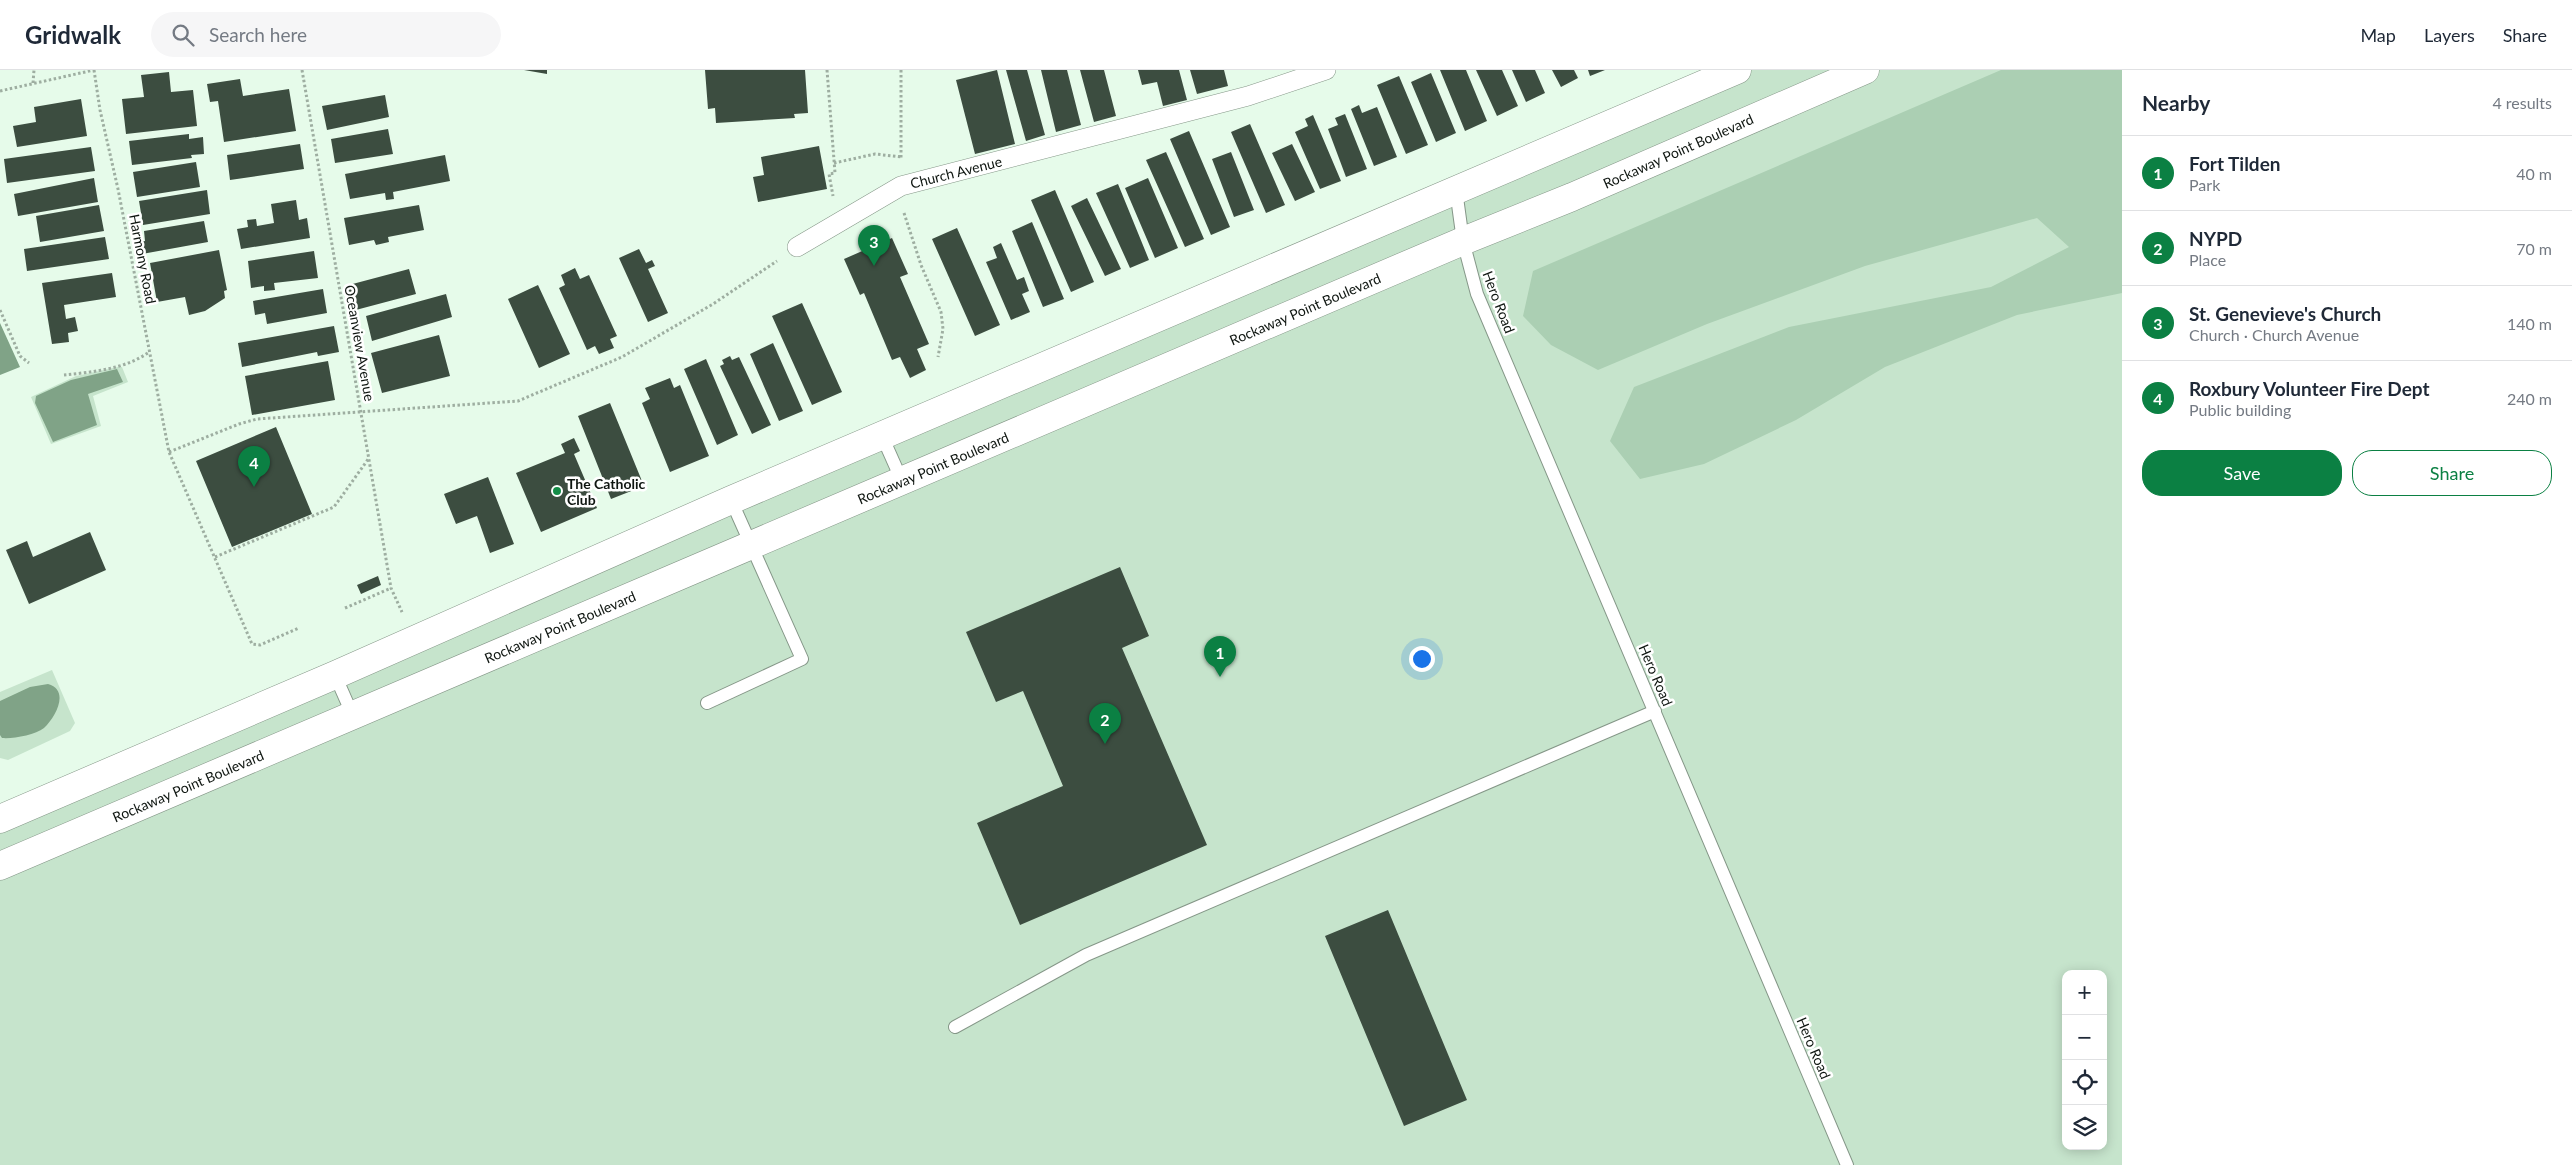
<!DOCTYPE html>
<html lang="en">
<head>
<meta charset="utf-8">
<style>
  :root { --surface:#fff; --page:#f6f6f7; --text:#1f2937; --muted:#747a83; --line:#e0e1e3; --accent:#0b8043 }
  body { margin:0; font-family:Lato,sans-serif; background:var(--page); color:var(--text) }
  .controls { position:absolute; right:15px; bottom:15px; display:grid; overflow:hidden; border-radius:10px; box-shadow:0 2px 12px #0003 }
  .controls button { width:45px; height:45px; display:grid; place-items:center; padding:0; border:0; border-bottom:1px solid var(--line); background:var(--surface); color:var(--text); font:25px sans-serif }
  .you { position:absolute; left:1421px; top:588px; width:18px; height:18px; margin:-12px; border:4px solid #fff; border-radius:50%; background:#1a73e8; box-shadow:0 0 0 8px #1a73e833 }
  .badge { display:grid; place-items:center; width:32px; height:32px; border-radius:50%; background:var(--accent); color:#fff; font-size:16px; font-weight:700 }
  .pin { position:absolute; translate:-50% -41px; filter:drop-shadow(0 1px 2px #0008) }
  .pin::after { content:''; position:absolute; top:26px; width:18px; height:15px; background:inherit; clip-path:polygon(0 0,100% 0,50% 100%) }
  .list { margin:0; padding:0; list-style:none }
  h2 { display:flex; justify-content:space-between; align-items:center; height:65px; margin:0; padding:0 20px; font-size:21px }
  h2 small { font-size:16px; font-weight:400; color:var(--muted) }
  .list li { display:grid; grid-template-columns:32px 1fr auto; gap:15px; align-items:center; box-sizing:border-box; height:75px; padding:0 20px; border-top:1px solid var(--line) }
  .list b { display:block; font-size:19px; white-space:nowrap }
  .list p { margin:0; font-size:16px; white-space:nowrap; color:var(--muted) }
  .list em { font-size:16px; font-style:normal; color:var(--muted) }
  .actions { display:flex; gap:10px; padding:15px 20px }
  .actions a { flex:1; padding:11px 0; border:1px solid var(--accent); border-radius:20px; text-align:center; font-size:18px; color:var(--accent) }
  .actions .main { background:var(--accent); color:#fff }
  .icon { flex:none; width:28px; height:28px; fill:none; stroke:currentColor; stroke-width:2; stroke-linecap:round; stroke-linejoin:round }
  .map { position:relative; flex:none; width:2122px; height:1095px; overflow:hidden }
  header { display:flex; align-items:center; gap:30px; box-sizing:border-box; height:70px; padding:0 25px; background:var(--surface); border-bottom:1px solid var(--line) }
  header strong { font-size:24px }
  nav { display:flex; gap:28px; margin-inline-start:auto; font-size:18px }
  .search { width:350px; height:45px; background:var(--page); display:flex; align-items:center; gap:12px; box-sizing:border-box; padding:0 18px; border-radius:28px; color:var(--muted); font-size:19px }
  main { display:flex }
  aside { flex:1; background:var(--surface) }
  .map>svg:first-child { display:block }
  .green { fill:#c6e4cc; fill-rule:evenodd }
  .forest { fill:#abcfb3 }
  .water { fill:#80a387 }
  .building { fill:#3c4d40 }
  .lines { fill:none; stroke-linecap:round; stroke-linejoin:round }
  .service-casing { stroke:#859788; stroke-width:14 }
  .pedestrian-casing { stroke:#859788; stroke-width:20 }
  .tertiary-casing { stroke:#859788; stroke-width:29 }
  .path { stroke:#9eaea1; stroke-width:3; stroke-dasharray:2.5 2.5; stroke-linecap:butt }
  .service { stroke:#fff; stroke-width:12 }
  .pedestrian { stroke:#fff; stroke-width:19 }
  .tertiary { stroke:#fff; stroke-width:28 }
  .poi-dot { fill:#148c47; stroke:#fff; stroke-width:2 }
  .labels { text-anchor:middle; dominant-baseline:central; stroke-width:5; stroke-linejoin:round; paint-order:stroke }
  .street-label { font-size:14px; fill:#0e1510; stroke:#fff }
  .poi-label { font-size:14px; font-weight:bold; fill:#0e1510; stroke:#fff; text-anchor:start }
</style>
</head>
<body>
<header>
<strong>Gridwalk</strong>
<div class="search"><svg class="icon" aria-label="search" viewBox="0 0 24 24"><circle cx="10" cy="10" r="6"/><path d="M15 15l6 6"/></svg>Search here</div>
<nav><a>Map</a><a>Layers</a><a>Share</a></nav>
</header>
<main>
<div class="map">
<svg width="2122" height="1095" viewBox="0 0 2122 1095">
  <rect width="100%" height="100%" fill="#e6fbea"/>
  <!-- green -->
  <path class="green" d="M1737 0H2122V1095H0V743ZM2066 904H2103V1076H2066Z
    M118 297H122L128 312 93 326 101 356 51 374 31 327 76 306Z
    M52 600 75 653 70 661 8 690 0 688V622Z"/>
  <!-- forest -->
  <path class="forest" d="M2001 0H2122V223L2017 245 1885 297 1796 350 1704 394 1640 409 1610 371 1634 317 1789 257 1991 217 2069 177 2037 148 1865 196 1707 254 1598 300 1551 275 1523 246 1533 201Z"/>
  <!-- water -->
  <path class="water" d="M0 253 20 297 0 305Z
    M117 299 123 312 88 324 97 355 53 372 35 333 36 326 71 310Z
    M48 614C70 620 56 647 44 658 35 665 13 669 2 668L0 665V631L30 617Z"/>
  <!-- building -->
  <path class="building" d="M524 0H547V4Z
    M705 0H805L808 43 794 44 795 48 716 53 715 38 708 39Z
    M997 0 1015 74 975 84 956 10Z
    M1006 0H1027L1045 65 1026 71Z
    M1041 0H1067L1081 55 1056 62Z
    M1080 0H1104L1116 46 1094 52Z
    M1138 0H1179L1187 30 1163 36 1157 12 1142 15Z
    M1190 0H1224L1228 16 1197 24Z
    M1440 0H1466L1487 51 1465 61Z
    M1476 0H1502L1518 36 1497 46Z
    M1512 0H1535L1545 23 1526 32Z
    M1552 0H1574L1578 8 1561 17Z
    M1588 0H1605L1590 6Z
    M169 2 171 22 193 20 197 56 126 64 122 29 144 27 141 5Z
    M1431 3 1456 63 1436 72 1411 12Z
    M1399 6 1428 75 1406 84 1377 15Z
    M240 9 243 26 289 19 296 61 224 72 218 31 210 32 207 14Z
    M385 25 389 47 327 60 322 36Z
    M81 29 87 66 17 77 13 56 36 52 34 37Z
    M1359 35 1362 43 1377 37 1397 87 1374 96 1351 39Z
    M1345 44 1367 99 1346 107 1328 59 1338 55 1335 48Z
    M1313 45 1341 111 1320 119 1295 62 1308 56 1305 49Z
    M1250 54 1285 135 1266 143 1231 62Z
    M388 59 393 84 335 93 331 69Z
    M1189 61 1230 157 1211 165 1170 69Z
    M189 64V69L203 67 204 84 191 85 192 88 132 95 129 71Z
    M300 74 304 99 230 110 227 85Z
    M1292 74 1315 122 1295 131 1272 83Z
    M819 76 827 119 758 132 753 107 764 105 761 87Z
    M91 77 95 101 7 113 4 89Z
    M1166 82 1204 169 1185 177 1146 90Z
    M1231 82 1254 140 1234 147 1212 89Z
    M445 85 450 111 393 122 394 129 386 130 385 123 350 129 345 104Z
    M196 92 200 117 137 127 133 102Z
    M94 108 98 132 18 146 14 124Z
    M1148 108 1178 178 1155 188 1125 118Z
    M1118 114 1149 190 1130 198 1096 123Z
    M207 120 210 144 143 155 139 131Z
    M1055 120 1094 212 1071 222 1031 130Z
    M1087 128 1121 199 1105 206 1071 136Z
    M296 130 299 150 307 148 310 168 241 179 237 159 248 157 247 150 256 149 257 156 274 153 271 134Z
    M99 135 104 161 40 172 36 146Z
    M419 135 424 160 388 167 389 172 376 175 374 170 349 175 344 148Z
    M204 151 208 172 142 184 139 172 145 171 144 161Z
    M1032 152 1064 229 1043 237 1012 161Z
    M957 158 1000 255 975 266 932 169Z
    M105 167 109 189 27 201 24 179Z
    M892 168 908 204 900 207 929 274 917 279 926 300 910 308 900 287 892 290 864 223 860 225 844 189Z
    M1001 173 1017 210 1024 207 1029 221 1022 224 1030 242 1011 250 986 192 997 188 993 177Z
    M639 179 646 193 652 190 655 196 648 199 668 243 648 252 619 188Z
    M219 180 227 220 224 221 225 228 205 241 189 245 185 227 157 232 150 193Z
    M314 181 318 208 274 213 275 220 264 221V216L251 218 248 191Z
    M575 198 580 209 589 205 617 266 610 269 614 278 599 284 595 276 587 280 559 218 565 215 561 205Z
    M409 199 416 224 352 241 345 216Z
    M112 203 116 227 64 235 66 249 75 247 78 261 68 263 69 272 52 274 42 213Z
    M538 215 570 284 539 298 508 229Z
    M323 219 327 243 267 254 265 243 255 245 253 231Z
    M446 224 452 247 372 271 366 246Z
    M802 233 842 322 812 335 772 246Z
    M334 256 339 282 318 286 317 282 242 297 238 273Z
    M439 265 450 306 382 323 371 283Z
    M773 273 803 341 779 351 750 284Z
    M730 286 732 290 739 287 771 355 752 364 720 296 724 294 722 290Z
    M706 289 738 365 717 375 684 299Z
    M328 291 335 330 252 345 245 306Z
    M670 308 674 318 680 315 709 386 670 402 642 333 650 329 645 318Z
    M610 333 644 416 611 429 578 346Z
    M276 357 312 444 232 477 196 391Z
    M574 368 580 381 574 384 597 438 541 462 516 403 565 383 561 374Z
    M488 407 514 474 490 483 477 446 456 454 444 424Z
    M90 462 106 500 29 534 6 480 27 471 33 487Z
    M1120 497 1149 566 1122 578 1207 775 1020 855 977 753 1063 716 1023 621 996 632 966 562Z
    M378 506 381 515 361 524 357 515Z
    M1388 840 1467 1030 1404 1056 1325 866Z"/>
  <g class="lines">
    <defs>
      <path id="service" d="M1456 120 1463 171 1477 224 1847 1095
        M882 366 902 411
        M335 605 353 646
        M707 633 802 589 731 430
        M955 957 1086 885 1655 641"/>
      <path id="pedestrian" d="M797 177 901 116 1248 26 1326 0"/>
      <path id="tertiary" d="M0 749 335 605 731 430 1737 0
        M0 796 1463 171 1572 127 1865 0"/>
    </defs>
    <!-- service casing -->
    <use href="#service" class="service-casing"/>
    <!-- pedestrian casing -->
    <use href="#pedestrian" class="pedestrian-casing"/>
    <!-- tertiary casing -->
    <use href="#tertiary" class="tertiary-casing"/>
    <!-- path -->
    <path class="path" d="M94 0 100 40 118 119 169 382 252 574 260 575 299 558
      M302 0 391 518 402 542
      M827 0 835 103 829 104 833 126
      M901 0V89
      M33 13 34 0
      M0 21 94 0
      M834 93 875 84 902 87
      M904 143 921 195 941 242 943 259 938 287
      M0 240 20 286 29 293
      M64 305C92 302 126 299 149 282
      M169 382 239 354 257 349 518 331 622 287 713 234 777 191
      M215 487 334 437 369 388
      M345 538 391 518"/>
    <!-- service -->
    <use href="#service" class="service"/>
    <!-- pedestrian -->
    <use href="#pedestrian" class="pedestrian"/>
    <!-- tertiary -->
    <use href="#tertiary" class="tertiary"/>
  </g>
  <!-- markers -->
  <circle class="poi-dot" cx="557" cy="421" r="5"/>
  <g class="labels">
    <!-- street labels -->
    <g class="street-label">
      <text transform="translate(1678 81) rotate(-24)">Rockaway Point Boulevard</text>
      <text transform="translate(956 102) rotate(-14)">Church Avenue</text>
      <text transform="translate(143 189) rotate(79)">Harmony Road</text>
      <text transform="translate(1499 232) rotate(69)">Hero Road</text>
      <text transform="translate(1305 239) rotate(-23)">Rockaway Point Boulevard</text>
      <text transform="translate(360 273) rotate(80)">Oceanview Avenue</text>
      <text transform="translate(933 398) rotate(-23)">Rockaway Point Boulevard</text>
      <text transform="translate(560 557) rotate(-23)">Rockaway Point Boulevard</text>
      <text transform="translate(1656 605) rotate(67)">Hero Road</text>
      <text transform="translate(188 716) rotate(-23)">Rockaway Point Boulevard</text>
      <text transform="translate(1814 978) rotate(67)">Hero Road</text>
    </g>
    <!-- poi labels -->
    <g class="poi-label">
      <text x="567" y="413">The Catholic<tspan x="567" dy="16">Club</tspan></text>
    </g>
  </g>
</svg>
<div class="controls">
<button>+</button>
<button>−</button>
<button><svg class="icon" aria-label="locate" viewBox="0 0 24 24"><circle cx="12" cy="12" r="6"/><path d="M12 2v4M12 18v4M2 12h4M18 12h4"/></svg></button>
<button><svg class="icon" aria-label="layers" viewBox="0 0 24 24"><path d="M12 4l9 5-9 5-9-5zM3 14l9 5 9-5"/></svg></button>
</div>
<div class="you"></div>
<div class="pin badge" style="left:1220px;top:607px">1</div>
<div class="pin badge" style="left:1105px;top:674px">2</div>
<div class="pin badge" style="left:874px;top:196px">3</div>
<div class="pin badge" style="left:254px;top:417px">4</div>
</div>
<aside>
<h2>Nearby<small>4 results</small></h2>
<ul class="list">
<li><span class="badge">1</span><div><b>Fort Tilden</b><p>Park</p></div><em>40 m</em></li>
<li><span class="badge">2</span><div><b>NYPD</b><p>Place</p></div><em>70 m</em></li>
<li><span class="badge">3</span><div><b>St. Genevieve's Church</b><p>Church · Church Avenue</p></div><em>140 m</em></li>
<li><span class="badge">4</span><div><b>Roxbury Volunteer Fire Dept</b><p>Public building</p></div><em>240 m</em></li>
</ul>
<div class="actions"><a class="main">Save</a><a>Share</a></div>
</aside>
</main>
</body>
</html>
